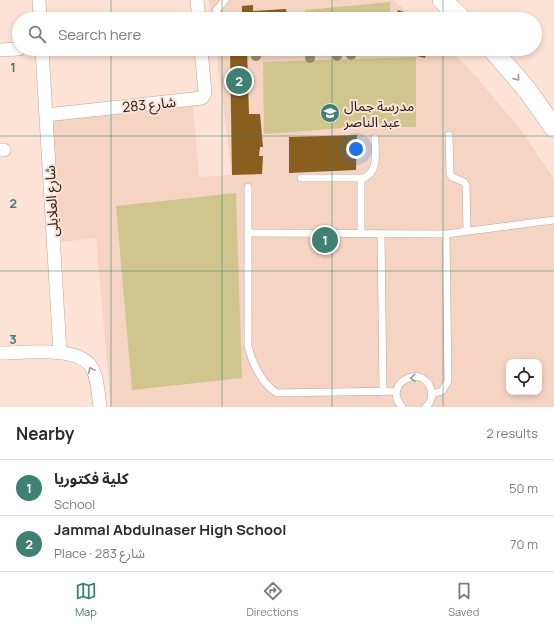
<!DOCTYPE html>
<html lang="en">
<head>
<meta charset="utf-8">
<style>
  :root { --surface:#fff; --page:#f7f7f7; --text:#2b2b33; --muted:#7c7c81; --line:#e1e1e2; --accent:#3e8071 }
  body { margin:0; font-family:Manrope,"Noto Sans Arabic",sans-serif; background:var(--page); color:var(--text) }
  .controls { position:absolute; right:12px; bottom:12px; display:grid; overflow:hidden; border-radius:8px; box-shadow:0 2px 6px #0003 }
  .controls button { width:36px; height:36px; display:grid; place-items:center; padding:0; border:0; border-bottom:1px solid var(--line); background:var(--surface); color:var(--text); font:20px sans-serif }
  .you { position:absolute; left:356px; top:149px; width:14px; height:14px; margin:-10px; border:3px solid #fff; border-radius:50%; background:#1a73e8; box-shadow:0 0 0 6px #1a73e833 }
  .badge { display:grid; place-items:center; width:26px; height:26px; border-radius:50%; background:var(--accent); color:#fff; font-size:13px; font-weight:700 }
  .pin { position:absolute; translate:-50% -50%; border:2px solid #fff; box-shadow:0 1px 4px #0006 }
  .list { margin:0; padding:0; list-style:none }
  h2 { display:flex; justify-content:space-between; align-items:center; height:52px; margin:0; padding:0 16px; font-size:17px }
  h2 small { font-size:13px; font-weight:400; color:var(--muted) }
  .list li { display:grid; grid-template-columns:26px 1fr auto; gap:12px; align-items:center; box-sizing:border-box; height:56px; padding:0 16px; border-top:1px solid var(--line) }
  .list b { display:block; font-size:15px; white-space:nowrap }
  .list p { margin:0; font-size:13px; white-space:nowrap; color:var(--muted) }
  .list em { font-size:13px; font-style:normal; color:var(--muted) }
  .icon { flex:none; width:22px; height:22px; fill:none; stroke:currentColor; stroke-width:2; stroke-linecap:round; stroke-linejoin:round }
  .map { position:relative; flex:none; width:554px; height:407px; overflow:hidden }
  .search { position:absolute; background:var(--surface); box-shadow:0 2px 6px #0003; left:12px; right:12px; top:12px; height:44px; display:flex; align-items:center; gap:10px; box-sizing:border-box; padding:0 14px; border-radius:22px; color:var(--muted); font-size:15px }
  .sheet { height:164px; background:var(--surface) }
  nav { display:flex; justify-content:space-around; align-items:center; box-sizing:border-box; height:56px; border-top:1px solid var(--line); background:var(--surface); font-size:11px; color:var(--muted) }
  nav a { display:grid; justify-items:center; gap:2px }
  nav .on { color:var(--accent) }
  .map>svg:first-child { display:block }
  .built { fill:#f5d4c4; fill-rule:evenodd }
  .green { fill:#d0c68d }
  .building { fill:#885f1e }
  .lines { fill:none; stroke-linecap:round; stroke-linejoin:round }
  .lane-casing { stroke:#bea699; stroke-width:8 }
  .street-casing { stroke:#bea699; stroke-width:14 }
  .secondary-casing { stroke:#bea699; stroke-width:20 }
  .lane { stroke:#fff; stroke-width:7 }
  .street { stroke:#fff; stroke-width:13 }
  .secondary { stroke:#fff; stroke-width:19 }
  .tree { fill:#9c8d70 }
  .oneway { stroke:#9d9997 }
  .grid { fill:none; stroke:#3e8071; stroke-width:1; stroke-opacity:0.55 }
  .labels { text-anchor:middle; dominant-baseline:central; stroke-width:4; stroke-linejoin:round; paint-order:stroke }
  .street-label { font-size:14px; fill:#261d18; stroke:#fde3d6 }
  .poi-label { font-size:14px; fill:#261d18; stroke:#fde3d6; text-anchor:start }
  .grid-label { font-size:13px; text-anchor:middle; font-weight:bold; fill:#3e8071; stroke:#fde3d6; stroke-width:4; stroke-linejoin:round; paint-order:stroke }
</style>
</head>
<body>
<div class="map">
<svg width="554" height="407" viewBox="0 0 554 407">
  <rect width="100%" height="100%" fill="#fde3d6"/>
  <!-- built -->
  <path class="built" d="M209 0H393L416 19H211Z
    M216 49H448L474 74 521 130 554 179V407H111L96 238 61 242V226H57L49 118 193 104 199 177 232 175ZM509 362H539V392H509Z"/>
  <!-- green -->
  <path class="green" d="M390 2V19H305V10Z
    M306 49H370L307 56Z
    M416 57V127H357L264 134 263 62Z
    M236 193 242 378 132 390 116 206Z"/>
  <!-- building -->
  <path class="building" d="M253 5V11L286 9 287 19H229V12H242V6Z
    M398 10 410 14 408 19H395Z
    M230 49H247L249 114H260L263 147H260L259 156H263L262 174 232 175Z
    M399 49H427L425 58 398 51Z
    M357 135 356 170 289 173V137Z"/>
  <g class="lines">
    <defs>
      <path id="lane" d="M216 19V11L225 0
        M449 135 450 174 452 177 464 182 466 185 467 231
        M301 178H364C379 171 375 153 375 138
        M361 178V234
        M248 187V346C252 363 262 384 277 393L396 391
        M248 233 446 234 554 220
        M381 234 383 392
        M432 394 442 391 448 381 446 234
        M402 407C381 383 424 362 431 390 433 397 431 402 426 407"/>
      <path id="street" d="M39 0 40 19
        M197 0 199 19
        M42 49 60 353
        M0 50 19 49
        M46 115 202 98 205 93 201 49
        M0 150H4
        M0 353C23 353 75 346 90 365 98 376 98 394 100 407"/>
      <path id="secondary" d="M442 0 462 19
        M492 49 528 91 554 128"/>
    </defs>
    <!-- lane casing -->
    <use href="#lane" class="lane-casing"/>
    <!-- street casing -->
    <use href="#street" class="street-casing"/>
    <!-- secondary casing -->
    <use href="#secondary" class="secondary-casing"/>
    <!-- lane -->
    <use href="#lane" class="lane"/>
    <!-- street -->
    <use href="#street" class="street"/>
    <!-- secondary -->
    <use href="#secondary" class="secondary"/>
  </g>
  <!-- trees -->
  <g class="tree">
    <circle cx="351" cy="55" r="5"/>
    <circle cx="256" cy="56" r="5"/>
    <circle cx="337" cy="56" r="5"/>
    <circle cx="310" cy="58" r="5"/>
  </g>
  <!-- one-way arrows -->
  <defs><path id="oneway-chevron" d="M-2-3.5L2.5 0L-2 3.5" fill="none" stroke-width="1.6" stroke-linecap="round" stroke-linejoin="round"/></defs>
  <g class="oneway">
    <use href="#oneway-chevron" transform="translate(517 78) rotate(51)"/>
    <use href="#oneway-chevron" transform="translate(91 370) rotate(-117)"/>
    <use href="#oneway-chevron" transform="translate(413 378) rotate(179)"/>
  </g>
  <!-- grid -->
  <path class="grid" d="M111 0V19M222 0V19M332 0V19M443 0V19M111 49V407M222 49V407M332 49V407M443 49V407M0 136H554M0 271H554"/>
  <!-- icons -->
  <defs>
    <symbol id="school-disc" viewBox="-11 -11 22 22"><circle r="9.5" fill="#3e8071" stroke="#fde3d6"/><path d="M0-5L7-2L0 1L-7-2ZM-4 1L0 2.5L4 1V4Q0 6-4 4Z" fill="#fff"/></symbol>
  </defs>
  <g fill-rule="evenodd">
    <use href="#school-disc" x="319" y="102" width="22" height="22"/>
  </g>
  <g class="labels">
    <!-- street labels -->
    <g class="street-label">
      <text transform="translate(149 104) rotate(-6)">شارع 283</text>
      <text transform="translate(51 201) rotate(-93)">شارع العلايلى</text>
    </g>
    <!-- poi labels -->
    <g class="poi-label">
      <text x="344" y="105">مدرسة جمال<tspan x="344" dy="16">عبد الناصر</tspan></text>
    </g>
  </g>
  <g class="grid-label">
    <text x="13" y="72">1</text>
    <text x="13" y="208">2</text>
    <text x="13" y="344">3</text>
  </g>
</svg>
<div class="controls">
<button><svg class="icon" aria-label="locate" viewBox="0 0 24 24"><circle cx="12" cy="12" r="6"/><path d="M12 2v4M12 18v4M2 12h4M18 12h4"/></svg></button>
</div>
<div class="you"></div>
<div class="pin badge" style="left:325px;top:240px">1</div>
<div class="pin badge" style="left:239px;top:81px">2</div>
<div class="search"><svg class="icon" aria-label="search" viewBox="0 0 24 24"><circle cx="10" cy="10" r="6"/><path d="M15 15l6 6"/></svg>Search here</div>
</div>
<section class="sheet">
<h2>Nearby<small>2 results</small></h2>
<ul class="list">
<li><span class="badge">1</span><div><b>كلية فكتوريا</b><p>School</p></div><em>50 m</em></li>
<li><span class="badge">2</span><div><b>Jammal Abdulnaser High School</b><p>Place · شارع 283</p></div><em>70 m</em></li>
</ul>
</section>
<nav>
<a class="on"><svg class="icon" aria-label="map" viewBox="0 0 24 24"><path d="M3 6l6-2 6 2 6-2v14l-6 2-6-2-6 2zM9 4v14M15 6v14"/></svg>Map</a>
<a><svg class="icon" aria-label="directions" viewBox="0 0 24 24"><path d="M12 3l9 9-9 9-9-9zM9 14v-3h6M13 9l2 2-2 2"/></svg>Directions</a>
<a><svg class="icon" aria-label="saved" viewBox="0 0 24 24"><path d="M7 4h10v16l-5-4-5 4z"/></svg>Saved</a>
</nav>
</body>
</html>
